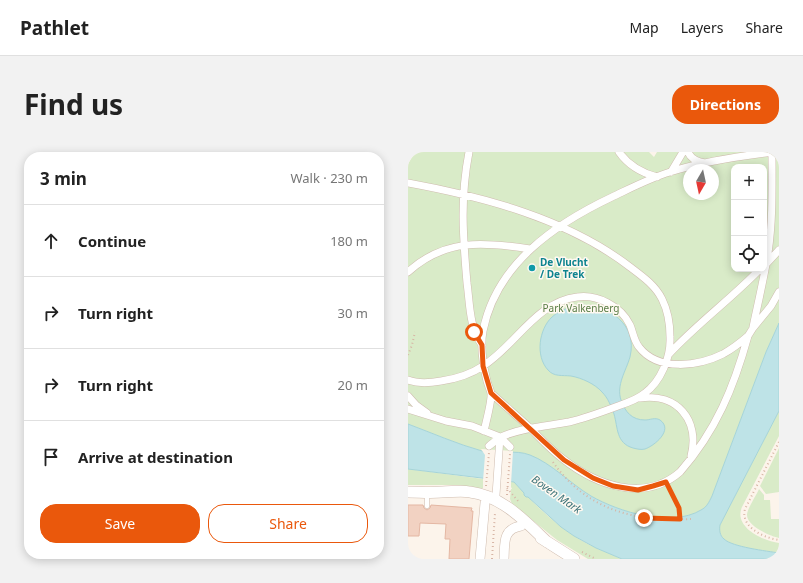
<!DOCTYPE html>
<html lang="en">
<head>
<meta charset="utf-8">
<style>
  :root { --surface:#fff; --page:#f2f2f2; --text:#222; --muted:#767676; --line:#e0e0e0; --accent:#ea580c }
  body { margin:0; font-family:"Noto Sans",sans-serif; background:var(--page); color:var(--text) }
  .controls { position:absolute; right:12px; top:12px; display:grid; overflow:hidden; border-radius:8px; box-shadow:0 2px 10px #0003 }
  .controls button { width:36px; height:36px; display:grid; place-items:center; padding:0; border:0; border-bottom:1px solid var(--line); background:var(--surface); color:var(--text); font:20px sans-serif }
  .compass { position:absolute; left:275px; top:12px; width:36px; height:36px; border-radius:50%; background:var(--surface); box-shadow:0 2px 10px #0003; rotate:189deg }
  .stop { position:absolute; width:12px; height:12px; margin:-9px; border:3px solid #ea580c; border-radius:50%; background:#fff }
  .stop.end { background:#ea580c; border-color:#fff; box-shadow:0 1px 4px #0008 }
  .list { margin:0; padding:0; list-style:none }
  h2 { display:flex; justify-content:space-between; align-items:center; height:52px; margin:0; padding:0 16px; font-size:17px }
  h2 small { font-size:13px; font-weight:400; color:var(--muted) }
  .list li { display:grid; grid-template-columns:26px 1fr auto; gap:12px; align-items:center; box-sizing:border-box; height:72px; padding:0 16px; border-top:1px solid var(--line) }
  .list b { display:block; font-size:15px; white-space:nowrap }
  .list em { font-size:13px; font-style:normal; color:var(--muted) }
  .actions { display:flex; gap:8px; padding:12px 16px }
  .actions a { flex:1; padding:9px 0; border:1px solid var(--accent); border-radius:16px; text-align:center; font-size:14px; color:var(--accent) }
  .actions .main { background:var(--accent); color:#fff }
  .icon { flex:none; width:22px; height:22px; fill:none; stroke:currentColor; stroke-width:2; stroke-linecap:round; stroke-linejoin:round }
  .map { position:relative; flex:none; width:371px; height:407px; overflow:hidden; border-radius:16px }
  header { display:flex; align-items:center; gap:24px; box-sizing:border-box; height:56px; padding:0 20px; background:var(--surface); border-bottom:1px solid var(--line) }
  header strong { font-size:19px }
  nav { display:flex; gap:22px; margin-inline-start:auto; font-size:14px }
  .intro { display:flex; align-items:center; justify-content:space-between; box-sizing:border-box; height:96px; padding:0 24px }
  h1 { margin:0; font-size:28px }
  .button { padding:10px 18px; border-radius:16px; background:var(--accent); color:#fff; font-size:14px; font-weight:700 }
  main { display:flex; gap:24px; padding:0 24px }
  aside { flex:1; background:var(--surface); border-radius:16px; box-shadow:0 2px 10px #0003 }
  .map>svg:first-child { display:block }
  .green { fill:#d9ebc8; fill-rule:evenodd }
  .water { fill:#bee3e7; stroke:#a5d4d8 }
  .pier { fill:#fcf4eb }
  .building { fill:#f2d2c2; stroke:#e4b7a3 }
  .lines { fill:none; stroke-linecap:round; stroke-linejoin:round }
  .service-casing { stroke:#cfbcaf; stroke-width:5.5 }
  .pedestrian-casing { stroke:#cfbcaf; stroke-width:8 }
  .minor-casing { stroke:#cfbcaf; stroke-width:10 }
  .tertiary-casing { stroke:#cfbcaf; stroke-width:12 }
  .path { stroke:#d7b5a5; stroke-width:2; stroke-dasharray:1 3; stroke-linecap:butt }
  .service { stroke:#fff; stroke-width:4.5 }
  .pedestrian { stroke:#fff; stroke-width:7 }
  .minor { stroke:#fff; stroke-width:9 }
  .tertiary { stroke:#fff; stroke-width:11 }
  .route { stroke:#ea580c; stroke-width:5 }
  .culture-dot { fill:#0f9aa8; stroke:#fff9f1; stroke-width:1.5 }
  .labels { text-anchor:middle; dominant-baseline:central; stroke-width:3; stroke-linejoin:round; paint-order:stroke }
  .culture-label { font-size:10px; font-weight:bold; fill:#0d838f; stroke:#fff9f1; text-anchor:start }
  .park-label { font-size:10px; fill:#597d45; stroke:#fff9f1 }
  .water-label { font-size:11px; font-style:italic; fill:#40767c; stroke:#fff9f1 }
</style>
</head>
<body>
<header>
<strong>Pathlet</strong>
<nav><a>Map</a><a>Layers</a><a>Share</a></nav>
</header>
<div class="intro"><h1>Find us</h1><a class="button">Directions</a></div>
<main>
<aside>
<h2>3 min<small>Walk · 230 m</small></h2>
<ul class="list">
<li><svg class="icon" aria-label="ahead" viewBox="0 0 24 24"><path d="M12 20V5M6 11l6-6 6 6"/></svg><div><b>Continue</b></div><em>180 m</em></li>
<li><svg class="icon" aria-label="right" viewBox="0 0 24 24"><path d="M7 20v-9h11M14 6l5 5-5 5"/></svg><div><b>Turn right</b></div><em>30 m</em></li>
<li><svg class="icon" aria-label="right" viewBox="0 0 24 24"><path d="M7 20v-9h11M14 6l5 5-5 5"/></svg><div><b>Turn right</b></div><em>20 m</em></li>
<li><svg class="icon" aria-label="arrive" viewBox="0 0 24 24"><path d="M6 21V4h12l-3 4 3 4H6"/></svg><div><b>Arrive at destination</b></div></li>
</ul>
<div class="actions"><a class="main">Save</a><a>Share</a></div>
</aside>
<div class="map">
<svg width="371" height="407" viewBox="0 0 371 407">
  <rect width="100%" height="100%" fill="#fcf4eb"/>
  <!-- green -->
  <path class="green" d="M7 0H241L246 5 249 0H371V171L358 200 304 344C301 350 299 355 293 358 263 376 211 360 183 344 164 333 148 315 128 306 111 298 91 304 74 299 49 292 24 281 0 272V12ZM326 15H356V117H326ZM281 18H305V42H281Z
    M371 259V284L334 355C325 375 355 389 371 391V401C359 399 324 395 316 387 312 384 311 378 312 373Z
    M371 296V340L358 342 352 334Z
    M0 317 75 327V336L73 337 49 333H0Z
    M103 330H106L116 341V343L120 345C134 359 149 373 166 384 181 394 198 400 214 407H180L149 388 104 352 102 347 103 337H104L103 335Z
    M351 337 356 343V348H362L363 367H371V386C362 384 339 374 339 363 339 357 348 344 351 337Z"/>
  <!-- water -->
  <path class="water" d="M171 153C201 153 230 172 222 205 218 219 208 233 213 248 217 260 224 268 237 268 242 268 247 265 252 268 266 278 246 294 237 297 233 298 229 297 225 296 208 291 210 276 206 262 203 254 200 246 194 240 187 232 174 226 163 224 154 223 146 225 140 218 127 204 131 177 144 165 152 158 162 155 171 153Z
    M371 171V259L312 373C311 378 312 384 316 387 324 395 359 399 371 401V407H214L188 396 166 384 153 375 120 345H118L116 343V341L106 330 0 317V272C24 281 49 292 74 299 89 303 107 297 122 303 143 311 163 332 183 344 211 360 263 376 293 358 299 355 301 350 304 344L358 200Z"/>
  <!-- pier -->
  <path class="pier" d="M73 297 105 299 103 332 75 329 77 303Z"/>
  <!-- building -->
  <path class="building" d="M0 353H15L16 356 19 358 22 356 23 353 64 356 63 359H65L61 407H41L42 387H37L38 372 12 371 11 384H0Z"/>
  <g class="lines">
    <defs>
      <path id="service" d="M19 354V342"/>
      <path id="pedestrian" d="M61 0C52 46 55 85 59 131 62 152 61 175 74 193
        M211 0C220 13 234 21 249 25
        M280 0C283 7 290 10 297 11
        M263 20 275 0
        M0 31C76 45 160 67 222 115 234 124 247 133 254 147 260 159 262 172 262 185 263 205 253 229 237 241 230 247 219 251 210 254 194 260 178 266 161 270 140 274 112 276 93 285 89 287 85 291 81 294
        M358 112 371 98
        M0 120C37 86 77 90 122 97
        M345 175C350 151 356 126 360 101 365 67 364 34 364 0
        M261 202C290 171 323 147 352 117
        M0 228C10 232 22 231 33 229 47 227 63 222 75 214 108 193 128 150 169 145 189 142 213 154 222 173 225 180 226 189 231 195 250 220 291 214 315 202 324 197 332 191 340 184
        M83 241C96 253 109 264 122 276 133 287 143 298 155 307 188 333 236 351 272 320 308 279 326 235 340 184L345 176 363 154 371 140
        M0 244 8 253 19 261
        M232 246C269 241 292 268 283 304
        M0 257 38 269 64 274 92 285 102 295
        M76 279C78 270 84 249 83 241 82 237 80 233 79 229 75 213 72 195 75 179 88 112 147 72 204 45 223 36 242 26 262 20 296 9 332 4 366 0
        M88 343 92 285"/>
      <path id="minor" d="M72 407 77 351
        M96 407C97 392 94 377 113 374"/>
      <path id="tertiary" d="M0 340C11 340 23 341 34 340 44 340 53 338 62 340 94 344 117 369 139 390
        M133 386 166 407"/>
    </defs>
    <!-- service casing -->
    <use href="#service" class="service-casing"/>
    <!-- pedestrian casing -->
    <use href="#pedestrian" class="pedestrian-casing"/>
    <!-- minor casing -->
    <use href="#minor" class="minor-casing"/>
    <!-- tertiary casing -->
    <use href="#tertiary" class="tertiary-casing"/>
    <!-- path -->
    <path class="path" d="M0 203 4 193 7 180
      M371 290 337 357C332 375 356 386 371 388
      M145 310C178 358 227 370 283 367
      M78 334 81 301
      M99 336 110 349
      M262 336 271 357 272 367
      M99 343 102 302
      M174 400 188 407
      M84 407 87 361"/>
    <!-- service -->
    <use href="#service" class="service"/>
    <!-- pedestrian -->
    <use href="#pedestrian" class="pedestrian"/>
    <!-- minor -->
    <use href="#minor" class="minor"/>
    <!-- tertiary -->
    <use href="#tertiary" class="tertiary"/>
  </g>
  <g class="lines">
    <!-- route -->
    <path class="route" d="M66 180 74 193 75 214 83 241 156 308 185 326 205 334 230 338 245 334 258 330 271 356 272 367 236 366"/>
  </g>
  <!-- markers -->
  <circle class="culture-dot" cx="124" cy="116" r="4"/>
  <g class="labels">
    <!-- culture labels -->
    <g class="culture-label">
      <text x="132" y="110">De Vlucht<tspan x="132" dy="12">/ De Trek</tspan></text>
    </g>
    <!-- park labels -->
    <g class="park-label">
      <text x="173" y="156">Park Valkenberg</text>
    </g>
    <!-- water labels -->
    <g class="water-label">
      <text transform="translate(149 342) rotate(35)">Boven Mark</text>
    </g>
  </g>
</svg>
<div class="controls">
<button>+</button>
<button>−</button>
<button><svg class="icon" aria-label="locate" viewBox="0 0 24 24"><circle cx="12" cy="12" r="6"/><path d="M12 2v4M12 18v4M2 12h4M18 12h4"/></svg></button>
</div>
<svg class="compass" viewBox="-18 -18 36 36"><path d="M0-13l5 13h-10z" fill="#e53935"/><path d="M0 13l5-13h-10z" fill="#767676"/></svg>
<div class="stop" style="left:66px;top:180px"></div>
<div class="stop end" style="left:236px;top:366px"></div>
</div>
</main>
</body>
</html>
